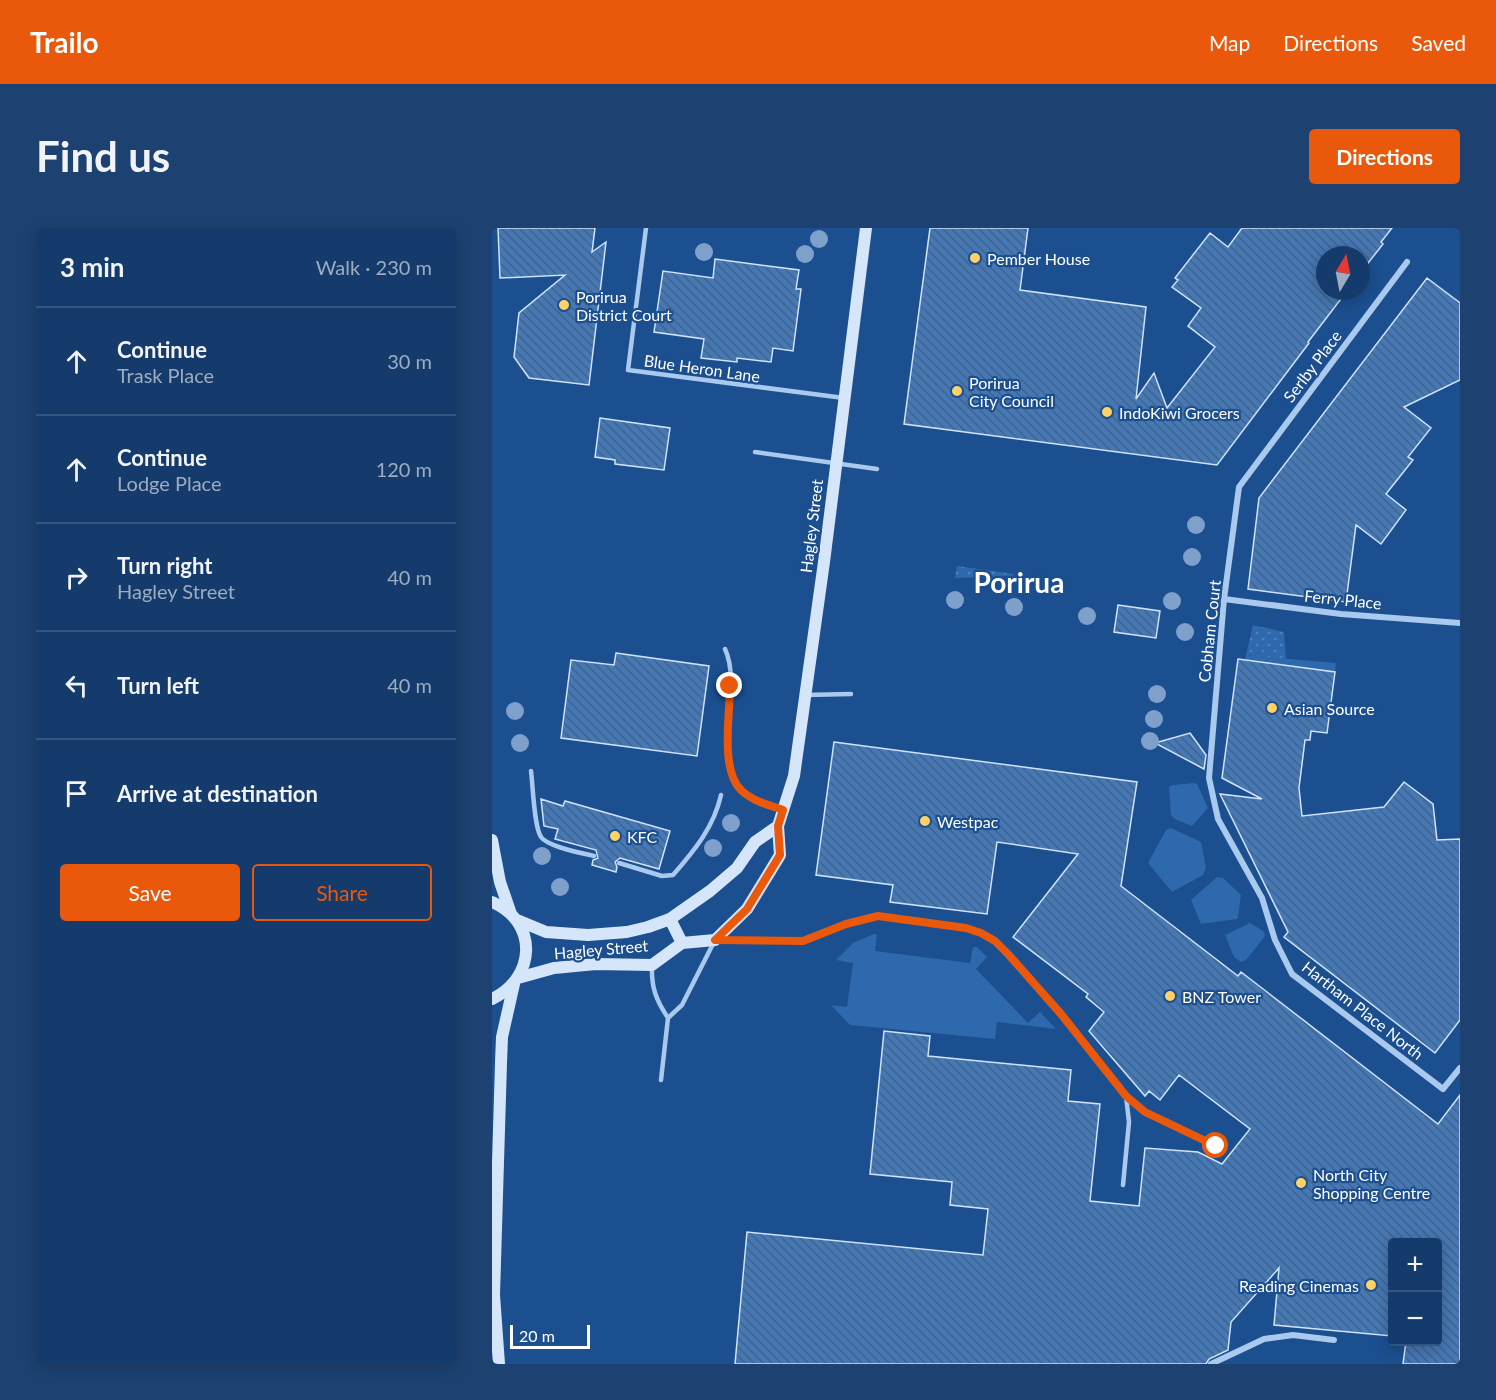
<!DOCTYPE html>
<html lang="en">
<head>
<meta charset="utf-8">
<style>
  :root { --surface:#143b6b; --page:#1d4271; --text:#f1f3f6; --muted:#9dadc1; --line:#33557e; --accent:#ea580c }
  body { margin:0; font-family:Lato,sans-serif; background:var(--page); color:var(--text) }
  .controls { position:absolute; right:18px; bottom:18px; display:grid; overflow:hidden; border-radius:6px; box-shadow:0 3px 15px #0003 }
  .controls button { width:54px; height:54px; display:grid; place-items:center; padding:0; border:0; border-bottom:2px solid var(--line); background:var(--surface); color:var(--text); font:30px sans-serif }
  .compass { position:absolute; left:824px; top:18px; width:54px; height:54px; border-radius:50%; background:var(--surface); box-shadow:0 3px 15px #0003; rotate:10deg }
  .scale { position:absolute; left:18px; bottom:15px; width:80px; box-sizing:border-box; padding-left:6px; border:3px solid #fff; border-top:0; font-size:16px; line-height:21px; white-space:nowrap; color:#fff; -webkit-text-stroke:4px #1b4f8f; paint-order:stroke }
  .stop { position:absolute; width:18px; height:18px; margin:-14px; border:4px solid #ea580c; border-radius:50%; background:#fff }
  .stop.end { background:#ea580c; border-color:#fff; box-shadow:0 2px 6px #0008 }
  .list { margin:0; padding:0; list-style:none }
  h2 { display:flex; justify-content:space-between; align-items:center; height:78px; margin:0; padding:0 24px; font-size:26px }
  h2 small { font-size:20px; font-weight:400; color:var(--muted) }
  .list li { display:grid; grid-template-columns:39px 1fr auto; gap:18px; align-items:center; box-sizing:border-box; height:108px; padding:0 24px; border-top:2px solid var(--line) }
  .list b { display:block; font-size:22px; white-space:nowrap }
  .list p { margin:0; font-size:20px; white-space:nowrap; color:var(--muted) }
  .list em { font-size:20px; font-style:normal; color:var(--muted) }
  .actions { display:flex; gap:12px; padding:18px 24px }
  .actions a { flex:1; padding:14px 0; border:2px solid var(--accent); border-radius:6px; text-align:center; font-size:21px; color:var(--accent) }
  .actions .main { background:var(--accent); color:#fff }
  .icon { flex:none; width:33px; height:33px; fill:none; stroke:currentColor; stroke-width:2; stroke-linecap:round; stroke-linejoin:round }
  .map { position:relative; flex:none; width:968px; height:1136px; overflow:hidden; border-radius:6px }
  header { display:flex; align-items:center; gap:36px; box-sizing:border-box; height:84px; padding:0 30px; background:var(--accent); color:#fff }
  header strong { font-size:28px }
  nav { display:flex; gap:33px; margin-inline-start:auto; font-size:21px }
  .intro { display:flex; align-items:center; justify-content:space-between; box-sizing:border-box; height:144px; padding:0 36px }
  h1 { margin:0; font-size:42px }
  .button { padding:15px 27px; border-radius:6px; background:var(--accent); color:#fff; font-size:21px; font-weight:700 }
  main { display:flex; gap:36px; padding:0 36px }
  aside { flex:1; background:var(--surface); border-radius:6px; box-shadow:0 3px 15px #0003 }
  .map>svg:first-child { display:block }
  .grass { fill:url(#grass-dots) }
  .green { fill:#2e69ad }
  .building { fill:url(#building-back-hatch); stroke:#cfe3fa; stroke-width:1.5 }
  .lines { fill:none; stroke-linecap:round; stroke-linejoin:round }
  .lane { stroke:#a9c9ee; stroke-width:4.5 }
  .street { stroke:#a9c9ee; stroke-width:6 }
  .secondary { stroke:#d6e6fa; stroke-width:12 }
  .tree { fill:#7ea0ca }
  .route { stroke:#ea580c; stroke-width:8 }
  .poi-dot { fill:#ffd166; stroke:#1b4f8f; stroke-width:2 }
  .labels { text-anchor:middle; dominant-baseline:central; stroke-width:4.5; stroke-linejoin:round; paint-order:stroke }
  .poi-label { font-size:16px; fill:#fff; stroke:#1b4f8f; text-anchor:start }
  .street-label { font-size:16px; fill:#fff; stroke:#1b4f8f }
  .town-label { font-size:28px; font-weight:bold; fill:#fff; stroke:#1b4f8f }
</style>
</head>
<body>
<header>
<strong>Trailo</strong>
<nav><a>Map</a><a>Directions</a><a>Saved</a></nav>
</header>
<div class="intro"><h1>Find us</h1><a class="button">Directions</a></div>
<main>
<aside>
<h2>3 min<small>Walk · 230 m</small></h2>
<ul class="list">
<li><svg class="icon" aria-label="ahead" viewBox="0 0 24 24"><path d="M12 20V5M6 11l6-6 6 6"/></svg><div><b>Continue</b><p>Trask Place</p></div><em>30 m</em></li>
<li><svg class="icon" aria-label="ahead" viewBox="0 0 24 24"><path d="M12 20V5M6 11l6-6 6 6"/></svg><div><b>Continue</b><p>Lodge Place</p></div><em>120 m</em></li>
<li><svg class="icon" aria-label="right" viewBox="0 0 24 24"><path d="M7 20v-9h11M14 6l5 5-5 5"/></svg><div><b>Turn right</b><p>Hagley Street</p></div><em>40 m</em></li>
<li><svg class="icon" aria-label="left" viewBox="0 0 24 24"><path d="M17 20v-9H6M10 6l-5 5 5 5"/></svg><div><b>Turn left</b></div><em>40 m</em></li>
<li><svg class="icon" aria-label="arrive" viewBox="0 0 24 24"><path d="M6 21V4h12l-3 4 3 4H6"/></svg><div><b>Arrive at destination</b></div></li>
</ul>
<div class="actions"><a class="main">Save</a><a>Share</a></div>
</aside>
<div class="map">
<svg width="968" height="1136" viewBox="0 0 968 1136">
  <defs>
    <pattern id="grass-dots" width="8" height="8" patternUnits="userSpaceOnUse" patternTransform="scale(1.5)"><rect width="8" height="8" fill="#2e69ad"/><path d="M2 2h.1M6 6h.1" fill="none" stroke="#4d80b9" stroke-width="1.8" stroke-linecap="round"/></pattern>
    <pattern id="building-back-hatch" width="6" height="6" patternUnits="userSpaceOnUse" patternTransform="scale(1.5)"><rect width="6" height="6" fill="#4478b7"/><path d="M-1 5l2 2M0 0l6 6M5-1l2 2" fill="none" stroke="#486282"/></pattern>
  </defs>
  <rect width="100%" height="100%" fill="#1b4f8f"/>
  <!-- grass -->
  <path class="grass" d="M465 338 522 346 521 348 463 350Z
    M761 397 792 404 794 432 754 427Z"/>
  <!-- green -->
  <path class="green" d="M754 427 844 435 843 444 753 432Z
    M702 555 705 556 716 580 700 598 683 591 679 587 677 559 681 557Z
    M679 600 709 614 714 639 711 647 680 664 656 635 674 602Z
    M725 649 731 650 749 667 746 689 745 691 709 696 699 672Z
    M758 695 771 703 773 708 754 732 749 734 742 729 733 707Z
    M382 706H385L383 723 478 735 481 719H485L495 729 484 741 536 795 548 784 564 801 505 794 503 811 358 797 339 777 355 779 361 735 344 732 361 715Z"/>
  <!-- building -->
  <path class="building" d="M6 0H103L100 24 114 14 97 157 37 150 22 129 27 85 73 47 8 50Z
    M438 0H536L528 62 654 79 644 171 662 145 675 180 723 119 696 98 709 80 680 59 686 52 683 50 718 5 736 19 750 0H900L889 14 891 16 869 44V27H833V63H855L816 114 817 115 725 237 412 196Z
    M223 31 307 42 304 61H309L301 123 281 120 279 134 245 130V134L209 130 212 111 162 104 171 43 221 50Z
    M935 50 968 75V152L912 179 939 200 916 229 921 232 894 266 914 282 889 316 864 297 854 374 756 361 767 270Z
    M108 190 178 200 172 242 123 236V232L103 229Z
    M626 377 668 383 664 410 622 404Z
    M124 425 217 438 205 528 69 510 79 432 122 437Z
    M746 431 843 444 835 505 819 503 818 512H813L807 560 810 588 892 579 912 554 941 576 945 612 968 611V792L943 825 792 709 796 704 728 566 770 571 730 550Z
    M698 505 714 527 712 541 663 515Z
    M342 514 645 554 629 658 746 748 749 744 946 896 968 867V1136H911L914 1113H945V1014H900V1108L782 1097 787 1040 739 1094 736 1122 717 1131 714 1136H243L255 1004 491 1027 496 981 458 977 460 954 378 946 392 803 438 808 436 828 579 842 576 873 608 876 598 973 647 978 653 920 706 924 730 936 758 901 687 847 668 872 657 863 653 868 597 803 612 784 594 769 596 766 521 709 586 626 505 614 495 686 398 674 401 657 324 647Z
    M49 571 71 578 73 573 178 603 167 641 128 630 123 634 125 639 124 644 100 637 101 632 106 630 104 622 63 611 66 601 52 598Z"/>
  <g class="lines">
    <!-- lane -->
    <path class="lane" d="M154 0 136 142 352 170
      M263 224 385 241
      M233 421C251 459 220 533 249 562 260 573 277 577 291 582
      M313 467 359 466
      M39 543C41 558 42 599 49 609 56 619 90 625 102 628
      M127 635 170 648 181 647C202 623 222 599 229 567
      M160 737C159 759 164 772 176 790
      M169 852 176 790 190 777 223 712 311 713 354 696 386 688 474 700 489 705 503 713 569 787 634 868 637 894 631 957
      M634 868 653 883 724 918"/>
    <!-- street -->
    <path class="street" d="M915 34 747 259 732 371 717 550 726 591 770 670 783 712 800 746 951 861 968 840
      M732 371 849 386 968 395
      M719 1136 772 1111 801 1107 842 1112"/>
    <!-- secondary -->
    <path class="secondary" d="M0 612 8 654 19 686
      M0 674C47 694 44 750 0 771
      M178 691 190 715
      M25 692 54 704 96 707 135 704 156 699 178 691 218 663 245 640 263 614 286 598
      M26 750 62 740 104 736 160 737 190 715 223 712 255 681 288 627 286 598 302 548 332 334 374 0
      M7 1136 2 1067 9 835 10 809 22 756"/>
  </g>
  <!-- trees -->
  <g class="tree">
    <circle cx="327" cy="11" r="9"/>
    <circle cx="212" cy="24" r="9"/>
    <circle cx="313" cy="26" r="9"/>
    <circle cx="704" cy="297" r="9"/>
    <circle cx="700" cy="329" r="9"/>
    <circle cx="463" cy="372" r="9"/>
    <circle cx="680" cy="373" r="9"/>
    <circle cx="522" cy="379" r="9"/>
    <circle cx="595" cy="388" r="9"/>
    <circle cx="693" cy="404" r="9"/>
    <circle cx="665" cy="466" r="9"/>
    <circle cx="23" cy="483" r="9"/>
    <circle cx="662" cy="491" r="9"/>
    <circle cx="658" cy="513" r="9"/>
    <circle cx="28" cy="515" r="9"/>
    <circle cx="239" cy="595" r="9"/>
    <circle cx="221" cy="620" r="9"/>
    <circle cx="50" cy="628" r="9"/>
    <circle cx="68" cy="659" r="9"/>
  </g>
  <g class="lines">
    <!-- route -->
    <path class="route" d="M238 458C238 485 228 542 249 562 260 573 277 577 291 582L286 598 288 627 255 681 223 712 311 713 354 696 386 688 474 700 489 705 503 713 516 726 569 786 634 868 653 884 724 918"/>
  </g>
  <!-- markers -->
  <g class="poi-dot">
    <circle cx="483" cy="30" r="6"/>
    <circle cx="72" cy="77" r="6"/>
    <circle cx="465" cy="163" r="6"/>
    <circle cx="615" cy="184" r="6"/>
    <circle cx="780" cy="480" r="6"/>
    <circle cx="433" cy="593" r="6"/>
    <circle cx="123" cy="608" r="6"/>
    <circle cx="678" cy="768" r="6"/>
    <circle cx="809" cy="955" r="6"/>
    <circle cx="879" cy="1057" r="6"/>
  </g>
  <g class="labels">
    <!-- poi labels -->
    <g class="poi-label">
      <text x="495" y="30">Pember House</text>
      <text x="84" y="68">Porirua<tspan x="84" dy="18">District Court</tspan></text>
      <text x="477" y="154">Porirua<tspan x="477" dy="18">City Council</tspan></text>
      <text x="627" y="184">IndoKiwi Grocers</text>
      <text x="792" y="480">Asian Source</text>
      <text x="445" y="593">Westpac</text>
      <text x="135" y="608">KFC</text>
      <text x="690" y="768">BNZ Tower</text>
      <text x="821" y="946">North City<tspan x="821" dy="18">Shopping Centre</tspan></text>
      <text x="867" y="1057" text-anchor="end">Reading Cinemas</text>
    </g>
    <!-- street labels -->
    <g class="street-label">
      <text transform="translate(820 138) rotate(-53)">Serlby Place</text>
      <text transform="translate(210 140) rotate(8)">Blue Heron Lane</text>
      <text transform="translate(319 298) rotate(-83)">Hagley Street</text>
      <text transform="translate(851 371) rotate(6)">Ferry Place</text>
      <text transform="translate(717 403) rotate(-84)">Cobham Court</text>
      <text transform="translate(109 721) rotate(-5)">Hagley Street</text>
      <text transform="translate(871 782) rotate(38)">Hartham Place North</text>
    </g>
    <!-- town labels -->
    <g class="town-label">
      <text x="527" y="354">Porirua</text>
    </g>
  </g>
</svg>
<div class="controls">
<button>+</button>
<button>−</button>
</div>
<svg class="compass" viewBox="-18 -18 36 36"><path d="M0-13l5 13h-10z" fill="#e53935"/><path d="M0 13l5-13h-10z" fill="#9dadc1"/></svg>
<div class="scale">20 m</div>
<div class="stop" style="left:724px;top:918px"></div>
<div class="stop end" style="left:238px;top:458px"></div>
</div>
</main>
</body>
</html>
